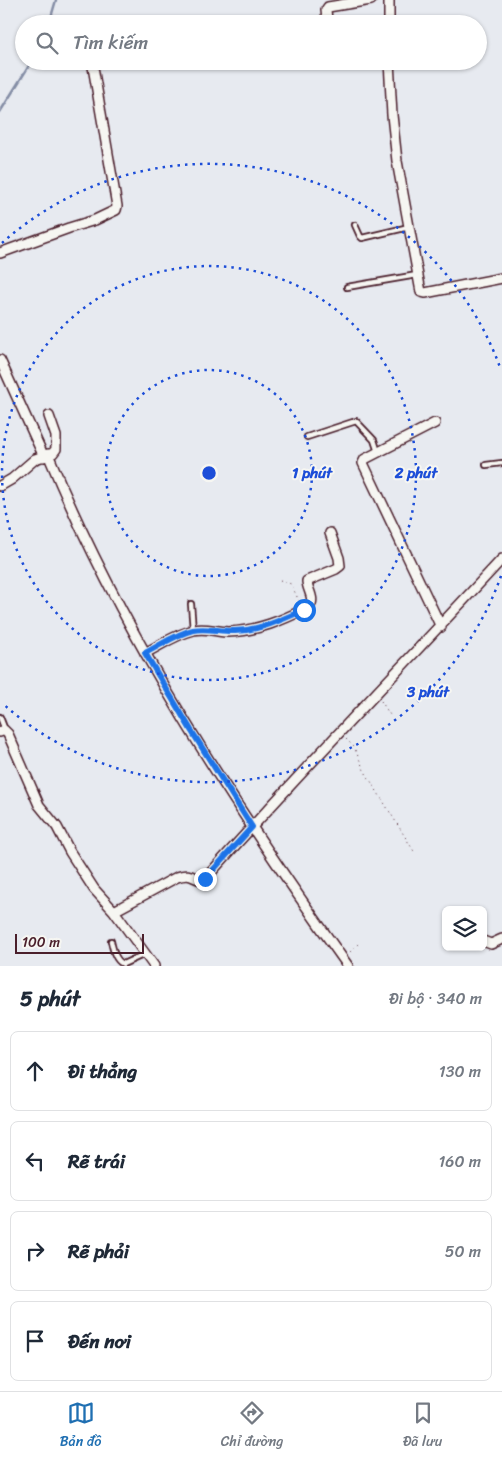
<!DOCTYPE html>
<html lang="vi">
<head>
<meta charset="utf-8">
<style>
  :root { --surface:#fff; --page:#f2f2f3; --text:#1f2937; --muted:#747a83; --line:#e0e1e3; --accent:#1f6fb2 }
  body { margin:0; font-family:Sriracha,sans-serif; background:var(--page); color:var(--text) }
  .controls { position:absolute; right:15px; bottom:15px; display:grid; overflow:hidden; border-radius:8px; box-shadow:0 1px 4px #0004 }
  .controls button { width:45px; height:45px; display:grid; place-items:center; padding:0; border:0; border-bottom:1px solid var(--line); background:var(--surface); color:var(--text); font:25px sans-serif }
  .scale { position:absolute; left:15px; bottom:12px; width:129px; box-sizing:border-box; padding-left:5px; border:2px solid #4a1f2b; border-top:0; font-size:14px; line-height:18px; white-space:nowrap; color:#4a1f2b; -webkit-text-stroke:4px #f6f6f2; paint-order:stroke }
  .stop { position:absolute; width:15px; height:15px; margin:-11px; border:4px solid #1a73e8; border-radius:50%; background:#fff }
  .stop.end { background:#1a73e8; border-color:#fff; box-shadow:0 1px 5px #0008 }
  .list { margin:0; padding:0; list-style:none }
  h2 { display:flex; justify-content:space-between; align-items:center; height:65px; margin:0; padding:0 20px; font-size:21px }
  h2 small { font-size:16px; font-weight:400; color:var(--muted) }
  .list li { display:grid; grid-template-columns:32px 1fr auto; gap:15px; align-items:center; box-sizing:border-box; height:80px; margin:0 10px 10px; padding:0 10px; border:1px solid var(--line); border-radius:8px }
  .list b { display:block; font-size:19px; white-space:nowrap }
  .list em { font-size:16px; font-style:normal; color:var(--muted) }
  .icon { flex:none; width:28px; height:28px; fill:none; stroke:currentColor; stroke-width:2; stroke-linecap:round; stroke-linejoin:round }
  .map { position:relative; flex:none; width:502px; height:966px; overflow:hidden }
  .search { position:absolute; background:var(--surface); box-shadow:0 1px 4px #0004; left:15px; right:15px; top:15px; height:55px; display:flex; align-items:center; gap:12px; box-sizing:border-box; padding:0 18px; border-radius:28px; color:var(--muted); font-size:19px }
  .sheet { height:425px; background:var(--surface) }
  nav { display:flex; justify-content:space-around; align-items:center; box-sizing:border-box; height:70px; border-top:1px solid var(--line); background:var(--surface); font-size:14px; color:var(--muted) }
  nav a { display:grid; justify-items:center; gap:2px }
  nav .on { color:var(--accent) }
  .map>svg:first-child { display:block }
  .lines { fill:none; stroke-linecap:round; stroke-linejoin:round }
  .stream { stroke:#848da5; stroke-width:2.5 }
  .lane-casing { stroke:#4a1f2b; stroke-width:8 }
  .street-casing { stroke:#4a1f2b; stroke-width:12 }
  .path { stroke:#4a1f2b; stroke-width:1; stroke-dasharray:1 4; stroke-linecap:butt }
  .lane { stroke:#f6f6f2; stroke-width:4.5 }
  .street { stroke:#f6f6f2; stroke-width:9 }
  .route { stroke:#1a73e8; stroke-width:6 }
  .ring { fill:none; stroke:#1d4ed8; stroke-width:2.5; stroke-dasharray:2.5 5 }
  .centre { fill:#1d4ed8; stroke:#f6f6f2; stroke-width:2.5 }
  .ring-label { font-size:15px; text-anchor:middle; font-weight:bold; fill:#1d4ed8; stroke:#f6f6f2; stroke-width:4; stroke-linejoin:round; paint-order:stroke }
</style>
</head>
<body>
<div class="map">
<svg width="502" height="966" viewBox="0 0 502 966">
  <rect width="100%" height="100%" fill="#e7eaf0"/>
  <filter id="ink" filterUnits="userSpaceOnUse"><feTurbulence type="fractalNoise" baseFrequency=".02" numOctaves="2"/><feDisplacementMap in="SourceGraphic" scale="10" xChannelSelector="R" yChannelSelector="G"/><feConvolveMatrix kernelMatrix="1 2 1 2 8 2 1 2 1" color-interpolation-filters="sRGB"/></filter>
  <g filter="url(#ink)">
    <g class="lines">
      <!-- stream -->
      <path class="stream" d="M49 24 56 0
        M0 112 32 61"/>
      <defs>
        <path id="lane" d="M355 225 360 236 362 238 409 227
          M347 287 417 275
          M307 437 356 421 374 440 378 452
          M486 465 502 463
          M191 604 193 630
          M0 717 5 730
          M111 941C113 950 115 960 123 964L145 954"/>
        <path id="street" d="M389 0V24
          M320 24 327 20 326 10 328 7 371 0
          M389 61 392 115 397 161 421 292 425 293 502 278
          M0 253 69 228 95 220 116 210 117 206 92 61
          M0 360 44 457
          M435 423 365 459 363 463 441 627
          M48 454C124 638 233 805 348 966
          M0 486 12 479 35 459 53 453 56 449V436L49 416
          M145 653C161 645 176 634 194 630 205 627 217 632 228 632 258 631 283 620 309 607 316 599 307 590 307 581L336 569 340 566 339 558 330 533
          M0 732 4 730 8 734 39 805 57 827 70 852 94 889 114 911 154 966
          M114 911 177 877C194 871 194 882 205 879 302 770 403 666 502 559
          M483 941 491 944 502 939"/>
      </defs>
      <!-- lane casing -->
      <use href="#lane" class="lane-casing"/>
      <!-- street casing -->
      <use href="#street" class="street-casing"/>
      <!-- path -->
      <path class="path" d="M280 580 291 584 299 601
        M381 701 390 715
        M346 739 354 747 364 770 415 853
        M350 952 358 944"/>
      <!-- lane -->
      <use href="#lane" class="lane"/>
      <!-- street -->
      <use href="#street" class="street"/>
    </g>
  </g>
  <g class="lines" filter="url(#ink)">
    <!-- route -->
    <path class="route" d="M205 879 252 827 191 730 145 653C161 645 176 634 193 630 206 627 222 632 235 631 262 630 280 620 304 610"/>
  </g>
  <!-- distance rings -->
  <g class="ring">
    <circle cx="209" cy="473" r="103"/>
    <circle cx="209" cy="473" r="207"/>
    <path d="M501 576A310 310 0 0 1 2 703M2 243A310 310 0 0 1 501 370"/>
  </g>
  <circle cx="209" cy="473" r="8" class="centre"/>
  <g class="ring-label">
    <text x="312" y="478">1 phút</text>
    <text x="416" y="478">2 phút</text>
    <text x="428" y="697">3 phút</text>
  </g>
</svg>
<div class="controls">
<button><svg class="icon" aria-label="layers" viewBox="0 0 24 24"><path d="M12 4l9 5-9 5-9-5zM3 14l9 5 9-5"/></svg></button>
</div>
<div class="scale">100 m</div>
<div class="stop" style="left:304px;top:610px"></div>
<div class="stop end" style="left:205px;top:879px"></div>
<div class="search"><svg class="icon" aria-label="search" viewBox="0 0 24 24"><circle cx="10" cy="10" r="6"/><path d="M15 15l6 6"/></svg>Tìm kiếm</div>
</div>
<section class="sheet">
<h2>5 phút<small>Đi bộ · 340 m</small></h2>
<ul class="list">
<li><svg class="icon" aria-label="ahead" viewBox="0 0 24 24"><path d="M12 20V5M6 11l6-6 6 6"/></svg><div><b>Đi thẳng</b></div><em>130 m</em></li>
<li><svg class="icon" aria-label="left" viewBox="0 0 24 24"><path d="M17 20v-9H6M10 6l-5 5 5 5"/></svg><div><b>Rẽ trái</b></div><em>160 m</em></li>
<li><svg class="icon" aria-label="right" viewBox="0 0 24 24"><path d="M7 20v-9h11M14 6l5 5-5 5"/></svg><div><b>Rẽ phải</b></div><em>50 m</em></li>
<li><svg class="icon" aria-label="arrive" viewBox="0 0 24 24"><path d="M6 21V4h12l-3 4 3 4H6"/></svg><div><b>Đến nơi</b></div></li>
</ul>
</section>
<nav>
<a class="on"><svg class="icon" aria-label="map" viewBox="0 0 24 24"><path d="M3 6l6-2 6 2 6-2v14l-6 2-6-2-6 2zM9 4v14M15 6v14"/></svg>Bản đồ</a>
<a><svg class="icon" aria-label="directions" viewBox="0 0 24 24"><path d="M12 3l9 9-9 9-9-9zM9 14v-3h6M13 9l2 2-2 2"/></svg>Chỉ đường</a>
<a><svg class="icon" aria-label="saved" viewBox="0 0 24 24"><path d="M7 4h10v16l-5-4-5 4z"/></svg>Đã lưu</a>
</nav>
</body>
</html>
